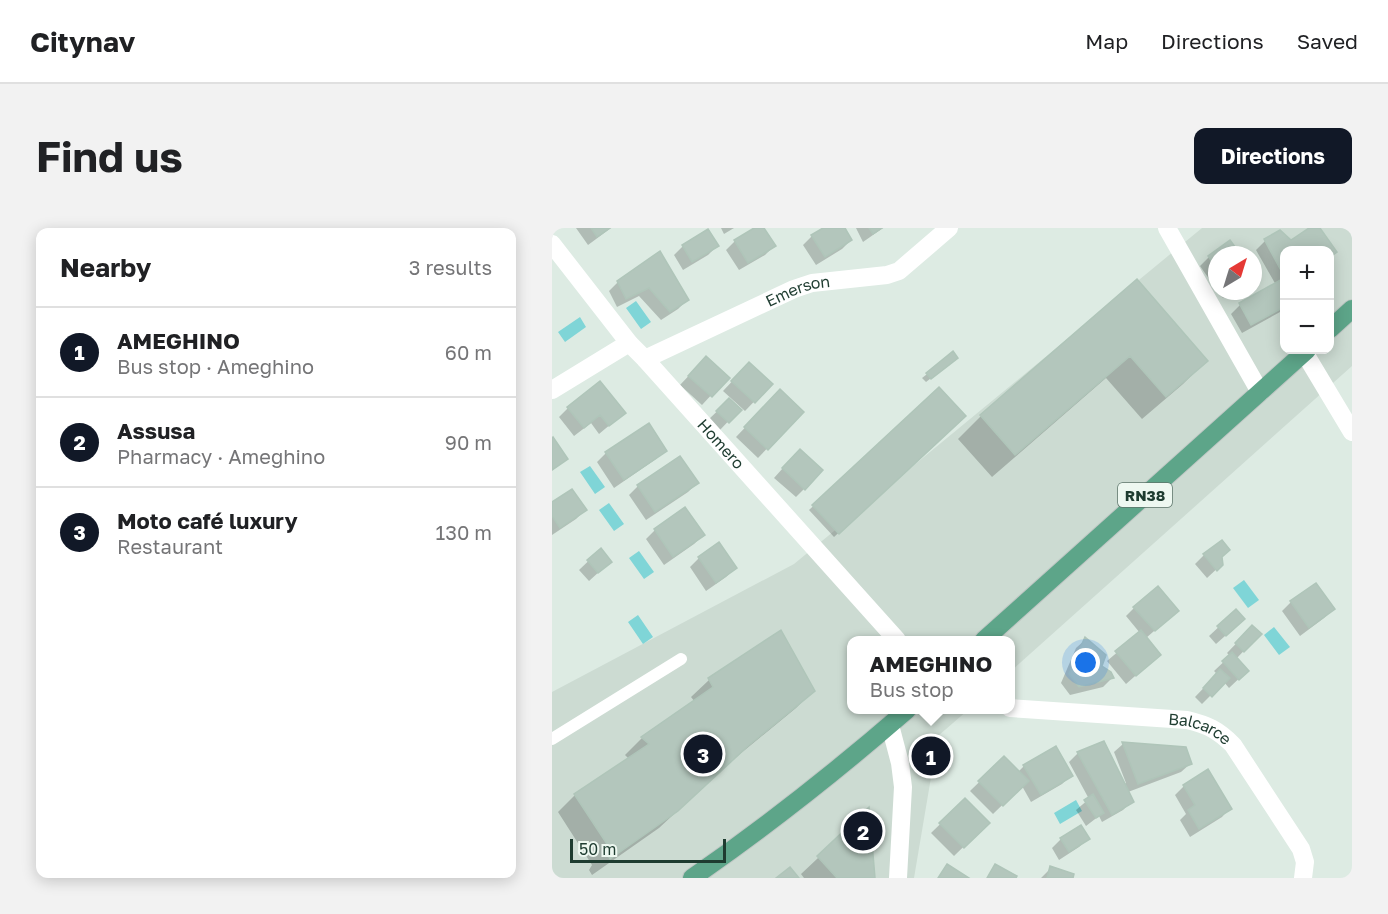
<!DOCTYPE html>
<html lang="en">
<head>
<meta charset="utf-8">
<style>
  :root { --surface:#fff; --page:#f2f2f2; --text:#202124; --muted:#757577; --line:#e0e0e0; --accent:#111827 }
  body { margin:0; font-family:"Golos Text",sans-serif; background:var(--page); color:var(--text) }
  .controls { position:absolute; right:18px; top:18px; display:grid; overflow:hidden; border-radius:12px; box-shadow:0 3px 15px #0003 }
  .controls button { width:54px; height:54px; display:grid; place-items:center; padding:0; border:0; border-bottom:2px solid var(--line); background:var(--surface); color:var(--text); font:30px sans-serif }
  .compass { position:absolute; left:656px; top:18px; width:54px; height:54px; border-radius:50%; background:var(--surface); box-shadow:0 3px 15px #0003; rotate:38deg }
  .scale { position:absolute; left:18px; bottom:15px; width:156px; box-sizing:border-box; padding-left:6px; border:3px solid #1e3c30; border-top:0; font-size:16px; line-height:21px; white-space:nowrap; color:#1e3c30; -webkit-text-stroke:4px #eef8f1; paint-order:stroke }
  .you { position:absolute; left:534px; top:435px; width:21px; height:21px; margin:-15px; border:4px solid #fff; border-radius:50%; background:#1a73e8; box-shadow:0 0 0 9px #1a73e833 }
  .badge { display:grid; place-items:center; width:39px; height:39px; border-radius:50%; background:var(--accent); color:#fff; font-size:20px; font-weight:700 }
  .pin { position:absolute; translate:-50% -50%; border:3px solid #fff; box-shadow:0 2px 6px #0006 }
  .popup { position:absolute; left:295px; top:408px; width:168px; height:78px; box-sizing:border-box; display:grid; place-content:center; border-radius:12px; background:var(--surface); filter:drop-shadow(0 2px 4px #0005); font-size:20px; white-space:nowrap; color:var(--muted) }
  .popup b { font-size:22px; color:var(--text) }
  .popup::after { content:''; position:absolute; left:50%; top:100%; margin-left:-12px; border:12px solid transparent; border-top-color:var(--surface) }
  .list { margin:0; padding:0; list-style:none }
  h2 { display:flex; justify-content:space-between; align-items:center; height:78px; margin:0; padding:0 24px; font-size:26px }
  h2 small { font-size:20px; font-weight:400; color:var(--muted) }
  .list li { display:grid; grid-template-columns:39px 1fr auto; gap:18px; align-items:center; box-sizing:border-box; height:90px; padding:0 24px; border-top:2px solid var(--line) }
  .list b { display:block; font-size:22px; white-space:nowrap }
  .list p { margin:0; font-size:20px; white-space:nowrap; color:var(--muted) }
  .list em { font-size:20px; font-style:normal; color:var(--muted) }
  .map { position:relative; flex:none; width:800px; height:650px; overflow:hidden; border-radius:12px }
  header { display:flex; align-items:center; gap:36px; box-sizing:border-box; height:84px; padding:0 30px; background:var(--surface); border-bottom:2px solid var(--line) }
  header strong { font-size:28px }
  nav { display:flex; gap:33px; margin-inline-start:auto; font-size:21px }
  .intro { display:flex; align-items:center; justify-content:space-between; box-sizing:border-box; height:144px; padding:0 36px }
  h1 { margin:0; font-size:42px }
  .button { padding:15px 27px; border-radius:12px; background:var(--accent); color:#fff; font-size:21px; font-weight:700 }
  main { display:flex; gap:36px; padding:0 36px }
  aside { flex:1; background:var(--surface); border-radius:12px; box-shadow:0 3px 15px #0003 }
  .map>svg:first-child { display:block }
  .built { fill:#ccdbd2; fill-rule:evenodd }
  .water { fill:#7fd5d7 }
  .shadow { fill:#0003 }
  .building { fill:#b3c6bc; stroke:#afc5b9; stroke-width:1.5 }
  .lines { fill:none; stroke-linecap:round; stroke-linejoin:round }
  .primary-casing { stroke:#c0c8c5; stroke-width:20 }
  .lane { stroke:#fff; stroke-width:12 }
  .street { stroke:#fff; stroke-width:18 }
  .primary { stroke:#5da589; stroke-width:18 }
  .labels { text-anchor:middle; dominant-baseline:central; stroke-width:5; stroke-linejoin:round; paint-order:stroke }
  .shield { fill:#eef8f1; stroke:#5c746a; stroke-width:1.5 }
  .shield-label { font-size:15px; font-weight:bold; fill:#1e3c30 }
  .street-label { font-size:16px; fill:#1e3c30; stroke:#eef8f1 }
</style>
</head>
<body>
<header>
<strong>Citynav</strong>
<nav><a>Map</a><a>Directions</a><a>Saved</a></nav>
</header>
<div class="intro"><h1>Find us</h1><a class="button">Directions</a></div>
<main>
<aside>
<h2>Nearby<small>3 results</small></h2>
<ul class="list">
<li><span class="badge">1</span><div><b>AMEGHINO</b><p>Bus stop · Ameghino</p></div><em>60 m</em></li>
<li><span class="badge">2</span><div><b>Assusa</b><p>Pharmacy · Ameghino</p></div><em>90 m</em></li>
<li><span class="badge">3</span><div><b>Moto café luxury</b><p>Restaurant</p></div><em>130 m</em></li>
</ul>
</aside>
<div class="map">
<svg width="800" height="650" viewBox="0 0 800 650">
  <rect width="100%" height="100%" fill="#ddebe3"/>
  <!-- built -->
  <path class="built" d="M650 0H800V138L459 443 458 412H300V482H416L386 508 362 650H0V464L242 336ZM732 22H778V122H732ZM665 27H701V63H665Z"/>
  <!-- water -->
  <path class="water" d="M84 73 99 94 89 101 74 80Z
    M28 89 34 99 13 114 6 104Z
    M38 238 53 259 43 266 28 244Z
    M57 275 72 296 62 303 47 282Z
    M87 323 102 344 92 351 77 330Z
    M692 352 707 372 696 380 681 360Z
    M86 387 101 409 91 416 76 394Z
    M722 399 738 419 727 427 712 407Z
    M524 572 530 583 508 596 502 585Z"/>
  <!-- shadow -->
  <path class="shadow" d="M24 0H59L36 17Z
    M169 0H182L172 6Z
    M205 0H211L222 18 213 27 187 42 174 22 183 13Z
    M273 0H291L299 12 290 21 264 37 251 17 260 8Z
    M304 0H331L311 14Z
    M760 0H767L783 24 778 30V22H732V80L728 84 690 105 679 86 688 77 724 57 704 22 713 13 728 4 739 14Z
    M678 14 688 27H665V62L648 38 657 29Z
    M131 18H165L156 27 131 42 122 27Z
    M107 25 135 72 126 81 109 92 87 68 65 79 57 63 66 54Z
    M585 53 654 133 631 156 590 191 554 150 440 249 406 211 429 188Z
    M666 63H680L671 70Z
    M401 126 400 134 374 154 370 150Z
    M145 139 175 150 150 177 128 157Z
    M188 145 219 156 193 183 171 163Z
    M387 161 412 188 282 309 257 282Z
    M228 163 250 184 206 230 184 209Z
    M177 172 187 182 167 203 156 192Z
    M16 180 72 185 47 206 39 195 22 208 7 189Z
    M113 222 104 231 62 260 45 234 54 225Z
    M128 230 145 255 136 264 94 292 77 267 86 258Z
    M239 231 252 261 244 269 222 250Z
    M0 276 33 282 24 291 0 307Z
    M133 281 151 307 142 316 112 337 94 311 103 302Z
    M167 316 183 340 174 349 154 363 138 339 147 330Z
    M48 322 58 334 37 353 27 342Z
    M652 327 669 337 655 350 643 336Z
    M739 374 781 381 772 390 748 408 730 383Z
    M582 380 616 391 594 410 607 427 574 456 555 433 588 405 574 388Z
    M684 383 682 400 664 416 657 408Z
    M700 399 708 406 684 431 695 443 677 460 672 454 650 476 643 469 665 446 662 443 678 428 675 425Z
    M228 404 261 463 244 480 177 535 107 600 40 647 37 642 40 637 6 584 23 567 77 531 73 527 90 510 143 474 139 469 157 452Z
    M533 412 549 438 560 450 551 459 518 467 509 455 524 420Z
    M551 514 572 556 574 555 562 524 571 516 638 536 629 544 576 564 580 573 571 582 550 594 547 588 534 598 524 582 537 571 517 534 526 525Z
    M452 530 466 544 472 538 519 547 510 556 479 574 470 558 441 586 418 563Z
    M656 543 678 580 670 589 638 609 628 592 634 586 623 567 632 558Z
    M413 572 436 595 402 628 379 605Z
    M316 583 322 650H252L249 646Z
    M529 599 536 610 527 619 507 632 500 620 509 611Z
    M499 640 520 647 519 650H489Z"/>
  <!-- building -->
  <path class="building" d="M39 0H58L45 9Z
    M202 0H212L224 18 196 35 182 12Z
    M271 0H293L300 12 273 29 259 7Z
    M317 0H330L321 6Z
    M757 0H768L785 24 778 29V22H732V48L712 11 728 2 739 12Z
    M156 1 167 18 140 34 130 17Z
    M678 12 689 27H665V41L656 28Z
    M108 23 137 72 118 84 97 60 74 71 65 53Z
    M732 50V79L699 97 687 75Z
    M585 51 656 133 614 169 578 128 463 227 428 187Z
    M401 123 406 130 379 151 374 145Z
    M154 128 178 150 160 169 136 148Z
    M197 134 221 156 203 175 179 153Z
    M48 153 74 185 57 198 48 187 32 200 15 179Z
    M387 159 414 188 287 306 260 277Z
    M228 161 252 184 216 222 192 199Z
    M177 170 190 182 177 195 164 183Z
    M97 195 115 223 72 252 53 224Z
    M1 209 16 231 0 242V210Z
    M248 221 271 242 253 262 230 240Z
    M128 228 147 255 103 284 85 257Z
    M20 261 35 282 8 300 0 288V274Z
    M133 279 153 307 121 329 102 301Z
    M670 312 678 322 670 329 671 337 665 343 651 326Z
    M167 314 185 340 164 355 146 329Z
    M49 320 60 334 46 345 35 332Z
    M764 355 783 381 757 400 738 373Z
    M606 358 627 383 603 403 581 379Z
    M684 381 693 391 674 408 665 398Z
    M700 397 710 406 692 424 683 415Z
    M229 402 263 463 196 518 126 583 58 631 54 624 57 619 22 566 97 516 89 509 161 459 156 450Z
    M589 402 609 427 584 448 563 423Z
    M533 409 554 427 550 438 559 444 562 450 527 459 517 446Z
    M680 424 697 443 687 452 670 433Z
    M668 441 678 450 660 469 651 460Z
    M552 513 582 574 560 587 525 524Z
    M570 514 634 519 640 536 586 556Z
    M504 518 521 548 489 567 471 537Z
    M452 528 477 553 451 578 426 553Z
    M656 541 680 581 647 601 636 582 643 577 631 557Z
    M541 566 552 585 544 590 532 572Z
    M413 570 438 595 412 620 387 595Z
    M317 579 323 650H285L265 628Z
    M529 597 538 611 517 624 508 610Z
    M395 636 417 650H386Z
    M443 636 465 648 464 650H435Z
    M498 638 522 646 521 650H495Z
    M238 639 247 650H224Z"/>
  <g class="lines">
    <defs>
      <path id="primary" d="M778 101 800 81
        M432 412 755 122
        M140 650C215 598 286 542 355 482"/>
    </defs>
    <!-- primary casing -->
    <use href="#primary" class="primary-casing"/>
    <!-- lane -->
    <path class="lane" d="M0 511 129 431"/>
    <!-- street -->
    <g class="street">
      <path d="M615 0 708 164"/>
      <path id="s1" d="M0 16 77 115 93 131 345 412"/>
      <path d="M752 124 800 204"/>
      <path id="s2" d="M93 131 242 61 260 55 335 47 347 43 397 0"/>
      <path d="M0 162 77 115"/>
      <path id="s3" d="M458 480 635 492C656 497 666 502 681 517L749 621 753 634 751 650"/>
      <path d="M338 497 348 535 351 559 346 650"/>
    </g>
    <!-- primary -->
    <use href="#primary" class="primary"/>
  </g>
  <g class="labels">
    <!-- shield labels -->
    <rect class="shield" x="566" y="255" width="54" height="24" rx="4.5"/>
    <g class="shield-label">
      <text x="593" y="267">RN38</text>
    </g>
    <!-- street labels -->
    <g class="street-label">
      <text stroke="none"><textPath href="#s2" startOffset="168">Emerson</textPath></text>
      <text stroke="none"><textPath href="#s1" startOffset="262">Homero</textPath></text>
      <text stroke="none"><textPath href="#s3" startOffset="192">Balcarce</textPath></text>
    </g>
  </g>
</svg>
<div class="controls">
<button>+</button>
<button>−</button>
</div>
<svg class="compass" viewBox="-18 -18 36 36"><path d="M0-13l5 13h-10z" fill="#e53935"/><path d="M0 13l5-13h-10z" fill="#757577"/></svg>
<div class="scale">50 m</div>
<div class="you"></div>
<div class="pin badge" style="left:379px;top:528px">1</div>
<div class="popup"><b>AMEGHINO</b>Bus stop</div>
<div class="pin badge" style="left:311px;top:603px">2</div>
<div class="pin badge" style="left:151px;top:526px">3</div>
</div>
</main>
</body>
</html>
